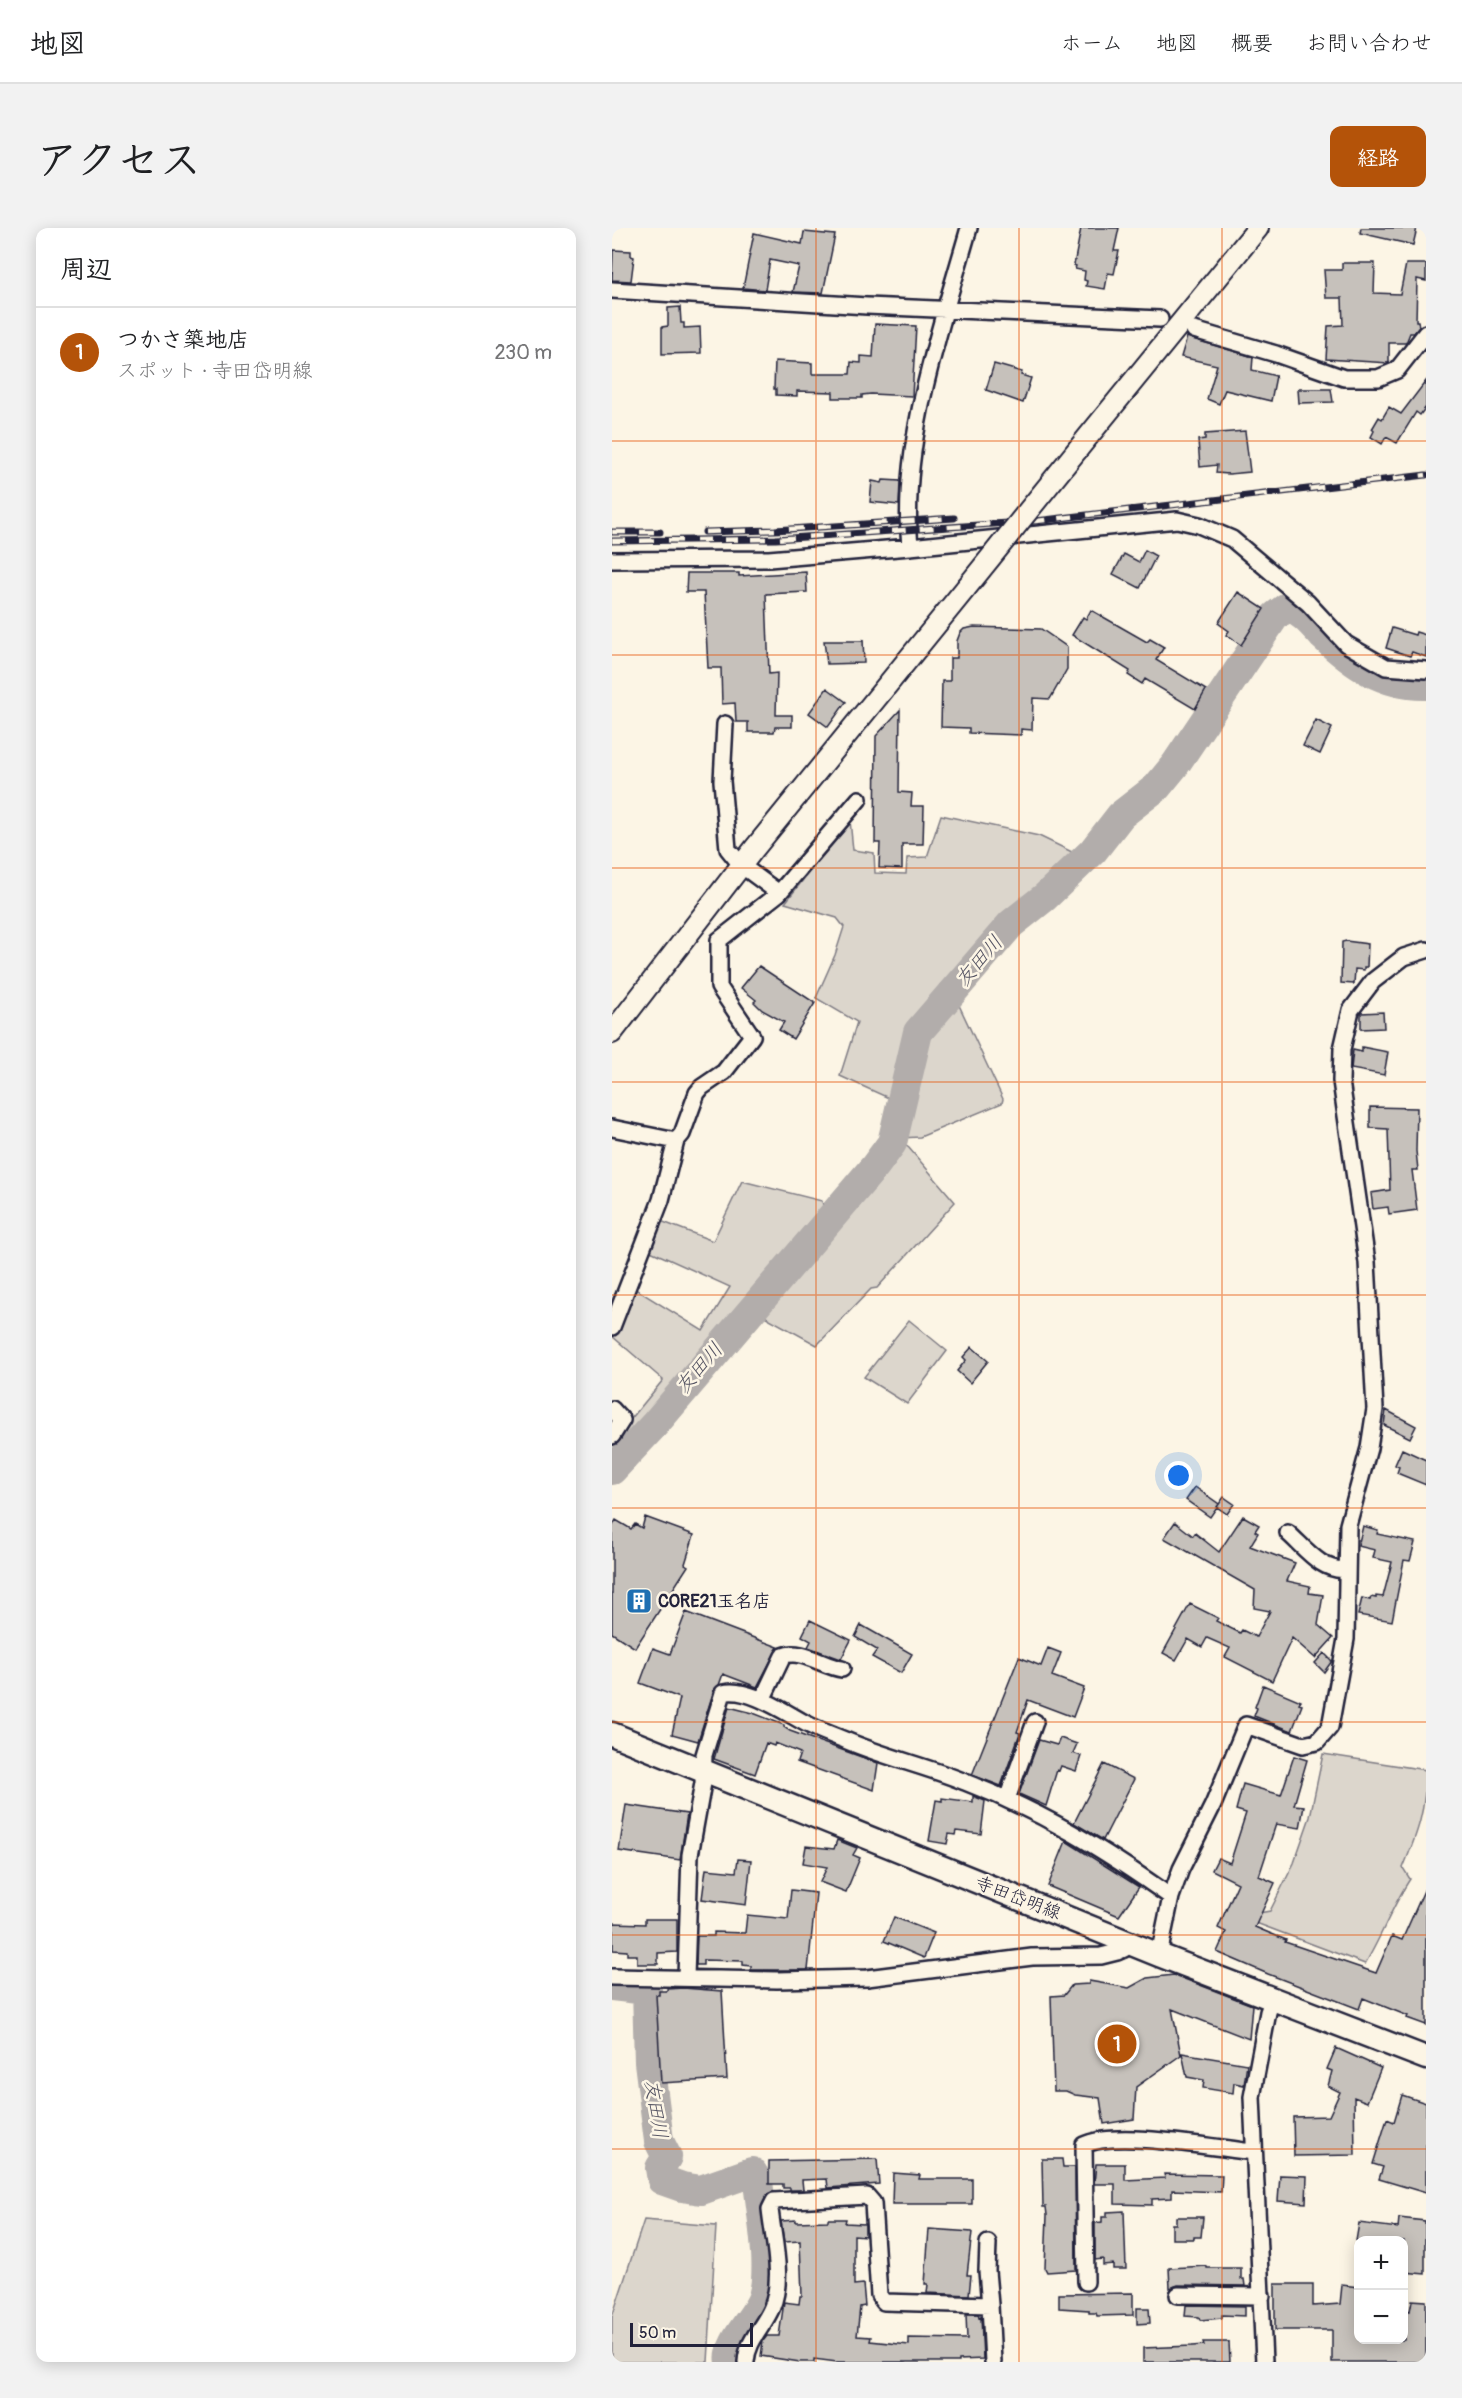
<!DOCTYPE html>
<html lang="ja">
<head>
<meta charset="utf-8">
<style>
  :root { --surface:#fff; --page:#f2f2f2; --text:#202124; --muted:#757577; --line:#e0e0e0; --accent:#b45309 }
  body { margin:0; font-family:Pangolin,"Klee One",sans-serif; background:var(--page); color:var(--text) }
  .controls { position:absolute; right:18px; bottom:18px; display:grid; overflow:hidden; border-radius:12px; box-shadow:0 3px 15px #0003 }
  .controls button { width:54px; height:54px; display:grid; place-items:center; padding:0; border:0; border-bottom:2px solid var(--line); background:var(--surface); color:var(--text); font:30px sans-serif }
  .scale { position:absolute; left:18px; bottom:15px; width:123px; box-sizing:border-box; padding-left:6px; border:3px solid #22223b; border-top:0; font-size:16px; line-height:21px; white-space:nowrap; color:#22223b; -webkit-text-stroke:4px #fcf5e5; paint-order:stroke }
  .you { position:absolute; left:567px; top:1248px; width:21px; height:21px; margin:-15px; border:4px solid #fff; border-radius:50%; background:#1a73e8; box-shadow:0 0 0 9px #1a73e833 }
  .badge { display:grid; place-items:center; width:39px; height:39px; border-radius:50%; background:var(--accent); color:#fff; font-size:20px; font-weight:700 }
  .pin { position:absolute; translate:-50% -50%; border:3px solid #fff; box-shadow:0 2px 6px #0006 }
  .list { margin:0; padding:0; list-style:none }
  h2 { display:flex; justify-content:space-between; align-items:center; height:78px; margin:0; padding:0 24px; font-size:26px }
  h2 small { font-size:20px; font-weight:400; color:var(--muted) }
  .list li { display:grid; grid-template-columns:39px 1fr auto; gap:18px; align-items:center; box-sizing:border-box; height:90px; padding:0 24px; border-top:2px solid var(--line) }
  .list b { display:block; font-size:22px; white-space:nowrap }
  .list p { margin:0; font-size:20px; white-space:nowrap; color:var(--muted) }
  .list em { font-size:20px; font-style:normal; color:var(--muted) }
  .map { position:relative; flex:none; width:814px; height:2134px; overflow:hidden; border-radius:12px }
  header { display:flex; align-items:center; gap:36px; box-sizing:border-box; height:84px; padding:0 30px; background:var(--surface); border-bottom:2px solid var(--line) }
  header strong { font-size:28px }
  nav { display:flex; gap:33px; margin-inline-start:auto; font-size:21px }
  .intro { display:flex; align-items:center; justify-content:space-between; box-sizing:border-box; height:144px; padding:0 36px }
  h1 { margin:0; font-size:42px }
  .button { padding:15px 27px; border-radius:12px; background:var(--accent); color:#fff; font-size:21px; font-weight:700 }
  main { display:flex; gap:36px; padding:0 36px }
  aside { flex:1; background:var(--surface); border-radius:12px; box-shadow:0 3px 15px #0003 }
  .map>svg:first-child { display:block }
  .green { fill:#dcd6cc; stroke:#7f7c84; stroke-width:1.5 }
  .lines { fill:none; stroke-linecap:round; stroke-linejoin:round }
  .river { stroke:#b2adab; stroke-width:30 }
  .building { fill:#c6c1bb; stroke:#22223b; stroke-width:1.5 }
  .minor-casing { stroke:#22223b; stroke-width:20 }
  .tertiary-casing { stroke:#22223b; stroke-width:24 }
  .secondary-casing { stroke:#22223b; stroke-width:27 }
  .minor { stroke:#fcf5e5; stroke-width:15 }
  .tertiary { stroke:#fcf5e5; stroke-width:20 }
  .secondary { stroke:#fcf5e5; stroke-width:22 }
  .rail-casing { stroke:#22223b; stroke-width:7 }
  .rail { stroke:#fcf5e5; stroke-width:4.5; stroke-dasharray:14; stroke-linecap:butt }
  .tertiary-bridge-casing { stroke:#22223b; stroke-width:24; stroke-linecap:butt }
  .tertiary-bridge { stroke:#fcf5e5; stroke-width:20 }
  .grid { fill:none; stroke:#e8590c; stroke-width:1.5; stroke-opacity:0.55 }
  .labels { text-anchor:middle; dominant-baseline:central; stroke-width:5; stroke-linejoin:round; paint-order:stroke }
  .poi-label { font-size:18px; font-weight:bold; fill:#22223b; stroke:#fcf5e5; text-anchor:start }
  .street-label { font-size:18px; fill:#22223b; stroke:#fcf5e5 }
  .water-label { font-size:20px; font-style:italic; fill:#545362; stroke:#fcf5e5 }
</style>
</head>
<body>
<header>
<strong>地図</strong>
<nav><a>ホーム</a><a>地図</a><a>概要</a><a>お問い合わせ</a></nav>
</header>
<div class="intro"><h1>アクセス</h1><a class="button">経路</a></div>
<main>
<aside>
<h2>周辺<small></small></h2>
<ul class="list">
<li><span class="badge">1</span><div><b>つかさ築地店</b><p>スポット · 寺田岱明線</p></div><em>230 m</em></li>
</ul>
</aside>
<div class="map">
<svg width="814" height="2134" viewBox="0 0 814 2134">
  <rect width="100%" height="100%" fill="#fcf5e5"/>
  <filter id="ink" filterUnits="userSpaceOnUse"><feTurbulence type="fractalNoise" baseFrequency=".0167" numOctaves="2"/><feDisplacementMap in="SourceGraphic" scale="12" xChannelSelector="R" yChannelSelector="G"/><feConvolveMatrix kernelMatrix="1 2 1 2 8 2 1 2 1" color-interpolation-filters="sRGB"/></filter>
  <g filter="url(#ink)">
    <!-- green -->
    <path class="green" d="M329 587 427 608 462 625 410 674 300 802 281 872 228 848 245 794 204 770 223 727 232 699 225 690 173 675 238 592 241 622 262 625 263 645 294 646 295 630 315 629Z
      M346 775 391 871 390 875 308 909 288 910 310 807Z
      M286 912 297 920 343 974 265 1060 259 1061 205 1117 143 1083 262 943Z
      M130 953 210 973 213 986C153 1070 78 1148 10 1227L5 1208 51 1152 0 1108 22 1060 91 1103 118 1059 34 1021 46 992 101 1013Z
      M297 1092 335 1123 295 1176 252 1149Z
      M711 1526 814 1542C814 1581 806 1604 791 1640L798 1651C780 1678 770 1708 753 1736L644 1695 647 1685 658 1683 682 1635 698 1589Z
      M32 1992 104 1998 96 2134H0V2089Z"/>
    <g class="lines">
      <!-- river -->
      <path class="river" d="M0 1242 43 1196 263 938 280 915 306 804 399 696 433 669 481 623 509 587 545 559 563 537 663 388 675 379C691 384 700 396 711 408 741 436 771 458 814 457
        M0 1758 35 1762 37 1834 47 1913 55 1929 48 1940 50 1952 70 1959 89 1962 140 1944 146 1953C149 1985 160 2039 151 2069 145 2089 114 2115 119 2134"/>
    </g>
    <!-- building -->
    <path class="building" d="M469 0H507L502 23H507L502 46 496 45 493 61 474 58 475 53 472 52 473 43 463 41 464 38 462 37Z
      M749 0H805L801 17 748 5Z
      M192 4 223 7 211 65 181 64 187 38 158 32 153 62 131 60 142 5 190 16Z
      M1 22 19 23V28L22 29 19 53 0 52Z
      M730 35H763L762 65 788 66 794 36H814V53L805 51 804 93H806L807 99 802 105H798L794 115H777V135L714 131 716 98 731 97 730 70H714L712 42H730Z
      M68 79 69 95H72V100L88 99 89 125 50 126V99L56 98V80Z
      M263 96 304 98 300 168 259 166 250 167V170H221V164L185 163V168L164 167V161H162L163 133 200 135V146H238L239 134 249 135V128L261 129Z
      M575 109 641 129 640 142 664 148 659 173 613 162 607 176 595 171 605 137 569 129Z
      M382 136 410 144 409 147 419 150 411 175 374 162Z
      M814 153V179L808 187 804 184 785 215 774 209 770 216 759 209 762 203 760 201 767 189 770 191 777 179 789 186Z
      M686 161H719L721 174 687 175Z
      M633 203 638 244 617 246 604 245 605 237 588 239 586 212 593 211V206Z
      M271 252 288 253 287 277 258 274 260 253 270 255Z
      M533 322 544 328 528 360 501 346 512 326 527 334Z
      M194 344 195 364 154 366 157 446 165 445 164 487H180V499H163L162 504H136V494H124L123 475 110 476 109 440H96L92 364H74L75 345H127V348Z
      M626 364 652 381 629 417 614 407 617 403 606 395Z
      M479 382 535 414 538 411 552 419 544 432 594 462 583 481 533 451 530 456 516 447 518 443 460 407 471 389 474 391Z
      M362 399 429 401 455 419V441L438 471 421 470 420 502 409 501V507L357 505V500L329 499 330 453H338V430H345V413L348 405 352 401Z
      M780 400 803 407 804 404 814 407V429L800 424 798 428 774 420Z
      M251 411 252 435 215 436 212 413H250Z
      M215 460 234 474 216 499 197 485Z
      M288 482 287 564 300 565 299 578H312L311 616H290V641L267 640 268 615H263L264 508Z
      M704 492 720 500 708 526 691 518Z
      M734 713 756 716 755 739H752V742L743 741 742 756 729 755 730 714Z
      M147 738 203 775 181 811 167 802 172 794 150 782 142 774 144 772 129 760Z
      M771 784 772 800 749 801V785Z
      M750 819 776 824 772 847 739 841 741 822 750 824Z
      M758 879 805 880 804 923 806 942H800L805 982 777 986 776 979 761 981 759 965 778 962 776 901 758 900Z
      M360 1119 376 1133 358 1155 345 1143 354 1132 351 1129Z
      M774 1182 804 1198 798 1210 772 1197Z
      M790 1221 814 1232V1257L785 1245 787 1239 783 1237Z
      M583 1259 607 1276 598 1289 574 1272Z
      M612 1269 622 1276 615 1286 605 1279Z
      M631 1288 647 1297 643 1303 646 1305 638 1318 683 1335 675 1353 698 1358 697 1365 711 1367 706 1397 721 1410 703 1430 680 1410 660 1453 613 1429 618 1420 595 1410 590 1419 576 1411 564 1432 551 1425 578 1376 606 1390 604 1393 628 1405 630 1402 644 1409 658 1383 642 1380 643 1362 552 1310 563 1294 581 1308 583 1305 607 1324Z
      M33 1289 82 1307 73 1336 76 1338 23 1420 0 1405V1299L4 1292 19 1301 23 1296 30 1300Z
      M751 1298 766 1302 765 1306 803 1314 798 1333 792 1332 780 1393 746 1387 750 1370 758 1372 759 1369 764 1370V1368L771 1369 780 1334 761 1330 763 1322 746 1318Z
      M74 1384 166 1419 145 1459 111 1446 107 1457 102 1462 86 1513 60 1506 68 1470 28 1455 41 1420 58 1426Z
      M198 1392 239 1412 229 1431 196 1419 199 1413 190 1408Z
      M249 1397 300 1426 289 1445 260 1429 265 1422 243 1409Z
      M436 1420 449 1425 440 1448 472 1460 461 1489 416 1472 405 1504 408 1505 389 1558 360 1547 407 1429 429 1438Z
      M712 1425 720 1433 712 1444 703 1435Z
      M651 1457 689 1473 687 1476 690 1477 680 1503 642 1488 645 1480 643 1479Z
      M117 1479 141 1485 172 1497V1499L178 1503 266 1535 262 1562 185 1534 188 1525 163 1515 162 1518 154 1515 143 1546 102 1531Z
      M448 1510 465 1516 461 1525 469 1528 464 1543 449 1538 447 1543 445 1542 434 1578 407 1566 427 1512 445 1517Z
      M682 1528 695 1532 682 1577 692 1578 688 1600 664 1596 647 1648 663 1655 643 1699 674 1712 673 1714 764 1745 780 1708 790 1712 814 1658V1797L795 1790 796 1788 751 1770 747 1781 656 1746 605 1724 614 1704 606 1700 626 1655 600 1642 606 1630 618 1635 634 1585 624 1582 631 1556 669 1567Z
      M492 1536 522 1551 491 1612 462 1595Z
      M361 1568 373 1573 369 1606 344 1603 343 1607 337 1606 335 1616 317 1613 324 1572 330 1573V1570L361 1574Z
      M14 1577 75 1586 68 1632 7 1623Z
      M225 1612 245 1620 241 1627 248 1630 234 1664 208 1654 215 1639 191 1635 194 1618 222 1621Z
      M454 1613 527 1659 507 1688 436 1658Z
      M126 1631 139 1632 134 1677 90 1671 94 1641 124 1644Z
      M179 1662 204 1665 196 1742H139V1738L131 1737V1733L91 1732V1737H84L85 1708H102V1704L133 1705 135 1687 176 1691Z
      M282 1689 322 1705 312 1730 272 1713Z
      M33 1691H65V1724L46 1725V1736H25V1727H15V1723L1 1722V1695L33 1696Z
      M562 1747 640 1777 637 1811 560 1781 569 1827 524 1859 522 1891 492 1896 488 1870 463 1867 454 1863H442L439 1768 452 1767 460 1757 477 1756V1753L517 1760 535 1750Z
      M71 1760 110 1763 115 1851 49 1855 44 1767H47V1763H55V1761Z
      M724 1820 769 1840 755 1874 742 1869 743 1927 682 1928 681 1889 717 1888 728 1864 716 1858 720 1843 715 1841Z
      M570 1825 635 1836 632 1857 622 1855 621 1865 591 1860 592 1852 575 1849Z
      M790 1867 814 1875V1965L767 1951 771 1939 761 1936 775 1891 782 1894Z
      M265 1931 267 1956 216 1960 215 1951 190 1952 191 1962H178V1960H171V1956H157V1933Z
      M430 1931H450L451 1939H463L464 2042 435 2044 433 2040 435 1987 434 1979H431Z
      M484 1936H513V1952L553 1950 552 1946 610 1947 609 1964 560 1962V1970L540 1971V1977L503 1976V1956H482Z
      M281 1945 308 1947 307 1951H360V1976H280Z
      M668 1947 695 1948 694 1975 666 1973Z
      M512 1983 514 2041H501V2036L491 2037V2031L483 2032V1995L490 1994V1989H495V1984Z
      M564 1989H591L589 2009H582V2011H560V1996H564Z
      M787 1990 813 1993V2046L792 2044V2013H744L747 1995 786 2000Z
      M216 1991H234L233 1995 253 1996V2008L242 2007V2057L251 2056 253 2078 248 2079 245 2108 259 2109 258 2113 297 2117V2110L355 2111 354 2086H366L367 2090 369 2089 371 2131 347 2132V2134H225L202 2131V2134H188L149 2128 151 2113 155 2108H167L172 2074 187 2076 188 2068H190L188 2013 172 2014 169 1993 184 1992V1994L216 1993Z
      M317 2001 360 2004 355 2047H359L357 2067 315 2065 316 2056H313Z
      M595 2038V2040H629V2051H632L633 2058 566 2057 558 2060 557 2040Z
      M663 2056H701V2078L728 2076 730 2057 747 2059V2112H792L793 2082 798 2083 800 2072 814 2073V2134H720V2102H663Z
      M521 2065V2087L485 2088 484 2085H477V2082L447 2080V2066Z
      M574 2077 633 2078V2088L610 2087V2090L588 2092 587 2089 573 2088Z
      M525 2080H537L538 2095 525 2096Z
      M591 2114H617L618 2134H531V2120L580 2118 592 2117Z"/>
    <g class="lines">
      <defs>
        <path id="minor" d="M0 62 255 78 548 91
          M582 102 664 126 732 150H766L785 142 814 105
          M298 319C288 215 329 99 357 0
          M0 332 157 331 298 319 565 292 587 297 620 311 696 375 734 416 774 439 814 442
          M113 496 110 553 116 621 129 637 167 665
          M0 900 64 913
          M0 1099 49 972 64 913 70 906 85 865 90 859 112 844 140 808 107 759V712L167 665 247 571
          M0 1181 10 1192 0 1208
          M676 1305C693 1320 711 1345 735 1341
          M150 1472 171 1428C189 1420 212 1439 230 1441
          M395 1571 423 1494
          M547 1727 559 1669 569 1641 601 1577 634 1497 691 1517 705 1514 718 1499 734 1411 736 1297 757 1220 763 1181 755 1034 729 853 730 821 739 782 761 753 792 729 814 722
          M0 1749 165 1752 255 1750 420 1729 489 1728 505 1724 512 1721 517 1713
          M74 1749 78 1627 91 1555 92 1527 111 1465C135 1458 174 1485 195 1496 207 1502 220 1507 233 1512 272 1529 314 1538 353 1554 429 1583 493 1622 559 1669
          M376 2015 375 2043 378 2077
          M474 2054 472 1917C503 1901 603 1920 641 1924
          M566 2067 650 2068
          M134 2134C135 2112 152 2099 160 2079 172 2049 161 2011 158 1981L162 1973 255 1968 261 1975 267 2067 272 2074 378 2077 381 2134
          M652 2134 640 1869 656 1784 661 1770"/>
        <path id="tertiary" d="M466 221 646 0
          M0 805 142 621 354 360"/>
        <path id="secondary" d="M0 1506 547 1727 814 1830"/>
      </defs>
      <!-- minor casing -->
      <use href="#minor" class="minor-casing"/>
      <!-- tertiary casing -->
      <use href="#tertiary" class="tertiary-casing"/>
      <!-- secondary casing -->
      <use href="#secondary" class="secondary-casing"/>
      <!-- minor -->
      <use href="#minor" class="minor"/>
      <!-- tertiary -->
      <use href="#tertiary" class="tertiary"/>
      <!-- secondary -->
      <use href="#secondary" class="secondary"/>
      <defs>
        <path id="rail" d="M0 304H48
          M93 304 163 302 342 290
          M0 313 164 311 424 293 814 247"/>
      </defs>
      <!-- rail casing -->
      <use href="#rail" class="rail-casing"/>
      <!-- rail -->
      <use href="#rail" class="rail"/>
      <defs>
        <path id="tertiary-bridge" d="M354 360 466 221"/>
      </defs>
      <!-- tertiary-bridge casing -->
      <use href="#tertiary-bridge" class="tertiary-bridge-casing"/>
      <!-- tertiary-bridge -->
      <use href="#tertiary-bridge" class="tertiary-bridge"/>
    </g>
  </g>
  <!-- grid -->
  <path class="grid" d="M204 0V2134M407 0V2134M610 0V2134M0 213H814M0 427H814M0 640H814M0 854H814M0 1067H814M0 1280H814M0 1494H814M0 1707H814M0 1921H814"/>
  <!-- icons -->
  <defs>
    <symbol id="building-square" viewBox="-11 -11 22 22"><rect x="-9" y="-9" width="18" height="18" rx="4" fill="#1f6fb2" stroke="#fcf5e5"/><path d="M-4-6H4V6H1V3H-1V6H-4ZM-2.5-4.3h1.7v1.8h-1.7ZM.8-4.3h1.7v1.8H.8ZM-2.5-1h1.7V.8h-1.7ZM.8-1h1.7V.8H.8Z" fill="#fff"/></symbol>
  </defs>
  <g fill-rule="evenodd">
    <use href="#building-square" x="12" y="1358" width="30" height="30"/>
  </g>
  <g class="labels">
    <!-- poi labels -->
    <g class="poi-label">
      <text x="46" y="1373">CORE21玉名店</text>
    </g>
    <!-- street labels -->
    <g class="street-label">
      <text transform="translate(406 1670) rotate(21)">寺田岱明線</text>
    </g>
    <!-- water labels -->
    <g class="water-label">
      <text transform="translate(367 733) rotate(-49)">友田川</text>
      <text transform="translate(87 1140) rotate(-49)">友田川</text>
      <text transform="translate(44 1881) rotate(81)">友田川</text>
    </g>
  </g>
</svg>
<div class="controls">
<button>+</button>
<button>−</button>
</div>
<div class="scale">50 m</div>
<div class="you"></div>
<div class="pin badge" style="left:505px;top:1816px">1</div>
</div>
</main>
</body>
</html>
